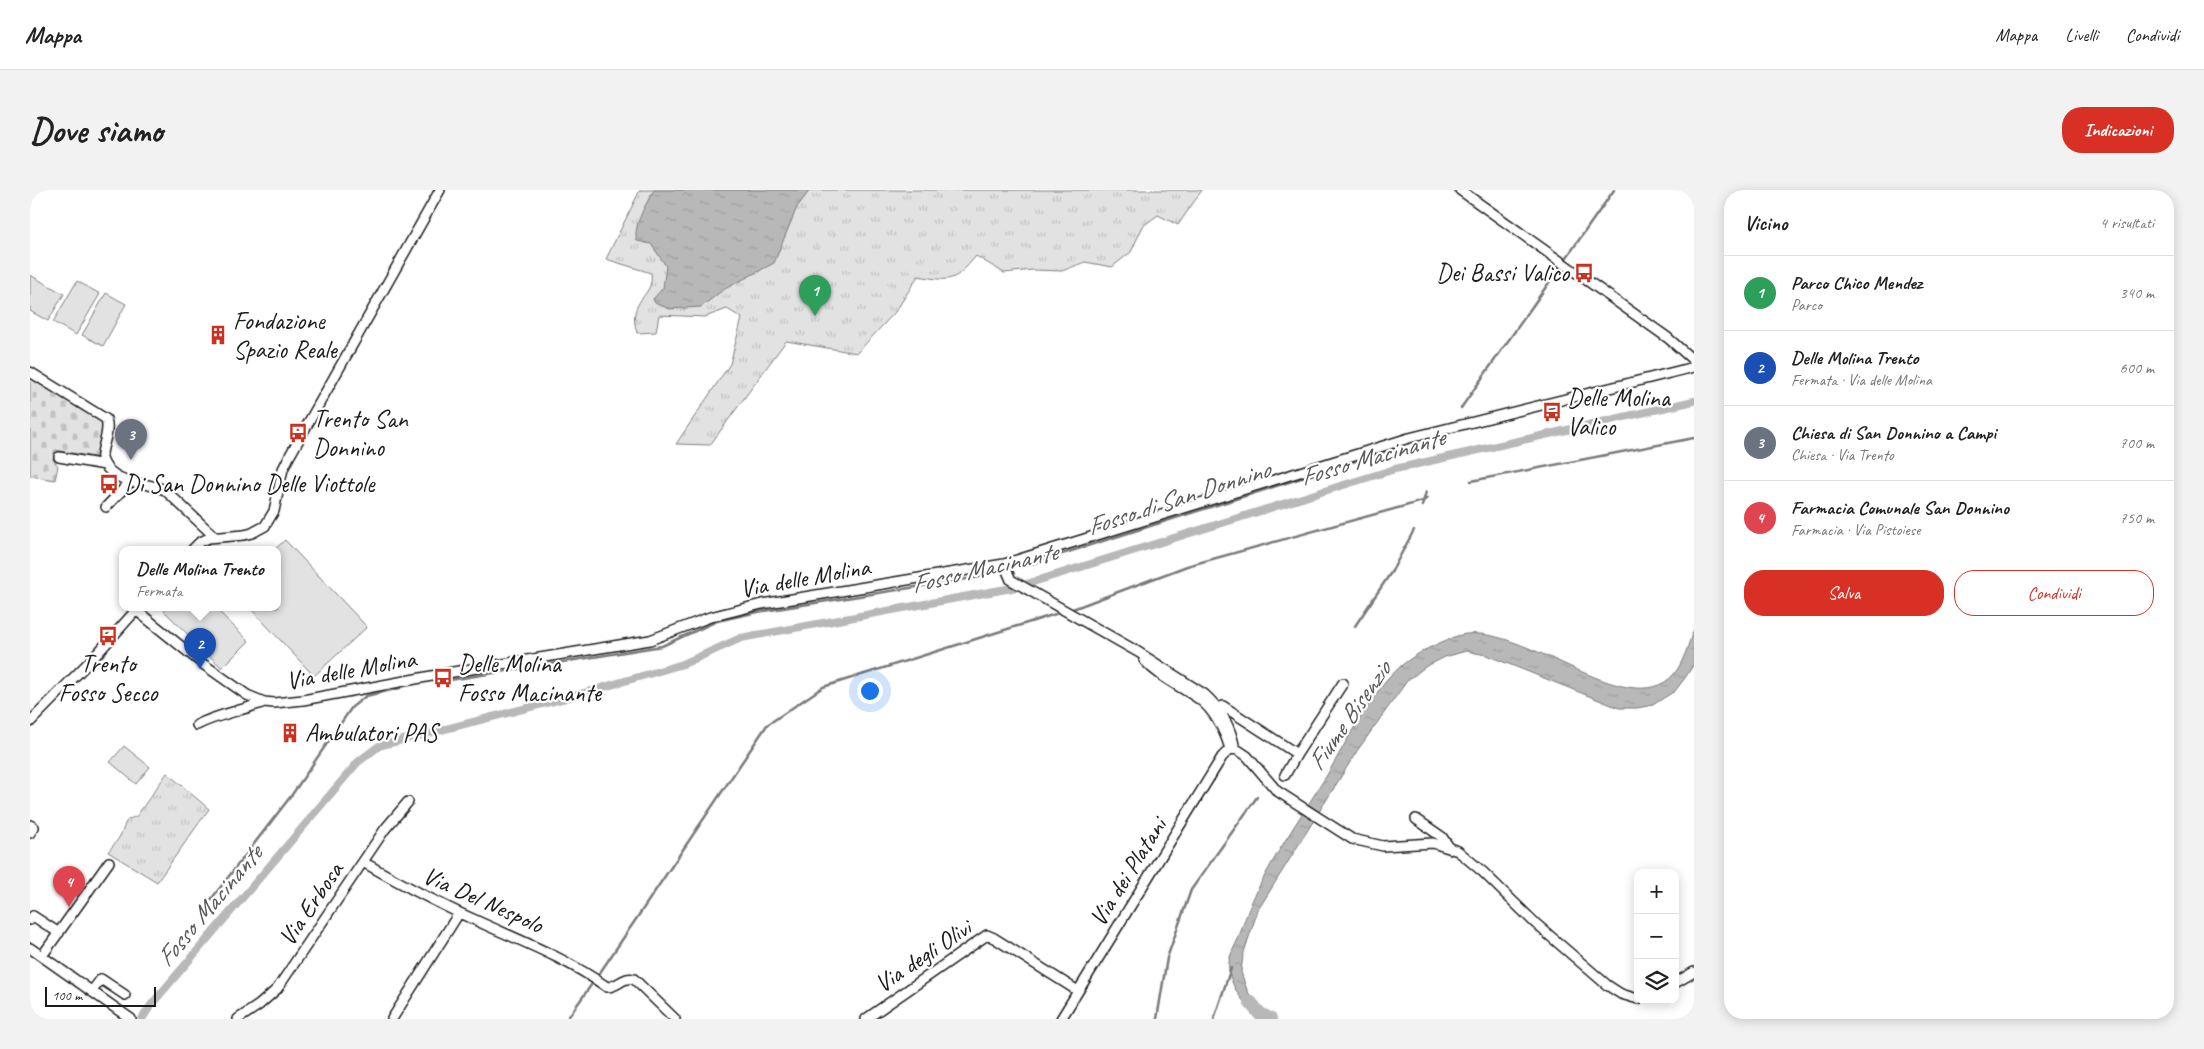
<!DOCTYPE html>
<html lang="it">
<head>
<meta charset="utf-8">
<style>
  :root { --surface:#fff; --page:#f2f2f2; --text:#222; --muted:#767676; --line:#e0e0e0; --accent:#d93025 }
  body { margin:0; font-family:Caveat,sans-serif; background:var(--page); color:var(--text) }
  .controls { position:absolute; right:15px; bottom:15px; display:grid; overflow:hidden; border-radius:10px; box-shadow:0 2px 12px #0003 }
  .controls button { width:45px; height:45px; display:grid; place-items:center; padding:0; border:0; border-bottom:1px solid var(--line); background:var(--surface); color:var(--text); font:25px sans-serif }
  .scale { position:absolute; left:15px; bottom:12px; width:111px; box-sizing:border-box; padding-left:5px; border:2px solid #1c1c1c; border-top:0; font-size:14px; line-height:18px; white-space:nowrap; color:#1c1c1c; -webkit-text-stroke:4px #fff; paint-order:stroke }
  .you { position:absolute; left:839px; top:500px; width:18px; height:18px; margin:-12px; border:4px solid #fff; border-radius:50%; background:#1a73e8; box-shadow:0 0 0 8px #1a73e833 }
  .badge { display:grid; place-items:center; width:32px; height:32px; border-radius:50%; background:var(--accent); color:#fff; font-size:16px; font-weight:700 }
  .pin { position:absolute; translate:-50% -41px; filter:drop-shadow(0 1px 2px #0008) }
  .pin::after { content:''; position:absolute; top:26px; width:18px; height:15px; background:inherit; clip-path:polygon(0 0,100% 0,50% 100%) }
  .popup { position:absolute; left:89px; top:356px; width:162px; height:65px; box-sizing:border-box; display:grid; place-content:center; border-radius:10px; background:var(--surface); filter:drop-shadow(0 1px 4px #0005); font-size:16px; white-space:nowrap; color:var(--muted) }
  .popup b { font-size:19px; color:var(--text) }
  .popup::after { content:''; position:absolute; left:50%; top:100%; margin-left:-10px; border:10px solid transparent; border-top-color:var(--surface) }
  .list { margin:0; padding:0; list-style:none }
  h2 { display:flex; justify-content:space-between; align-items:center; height:65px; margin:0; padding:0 20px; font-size:21px }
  h2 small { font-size:16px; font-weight:400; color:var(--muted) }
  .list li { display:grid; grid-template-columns:32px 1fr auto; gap:15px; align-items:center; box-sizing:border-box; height:75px; padding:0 20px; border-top:1px solid var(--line) }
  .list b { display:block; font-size:19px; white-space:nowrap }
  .list p { margin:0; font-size:16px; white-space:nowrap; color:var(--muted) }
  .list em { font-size:16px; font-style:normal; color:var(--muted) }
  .actions { display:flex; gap:10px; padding:15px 20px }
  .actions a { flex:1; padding:11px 0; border:1px solid var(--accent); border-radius:20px; text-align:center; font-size:18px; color:var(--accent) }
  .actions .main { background:var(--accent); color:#fff }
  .icon { flex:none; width:28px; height:28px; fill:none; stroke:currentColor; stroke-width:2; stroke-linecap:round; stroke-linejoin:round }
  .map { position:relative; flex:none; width:1664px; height:829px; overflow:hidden; border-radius:20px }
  header { display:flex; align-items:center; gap:30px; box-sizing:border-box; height:70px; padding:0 25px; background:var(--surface); border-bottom:1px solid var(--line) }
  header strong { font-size:24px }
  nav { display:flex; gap:28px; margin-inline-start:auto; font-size:18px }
  .intro { display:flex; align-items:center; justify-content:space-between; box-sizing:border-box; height:120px; padding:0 30px }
  h1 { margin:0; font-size:35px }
  .button { padding:12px 22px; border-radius:20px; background:var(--accent); color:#fff; font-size:18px; font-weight:700 }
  main { display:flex; gap:30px; padding:0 30px }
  aside { flex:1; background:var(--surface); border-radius:20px; box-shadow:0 2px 12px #0003 }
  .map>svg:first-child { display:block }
  .grass { fill:url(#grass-tufts); stroke:#7f7f7f }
  .cemetery { fill:url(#cemetery-stones); stroke:#7f7f7f }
  .pitch { fill:#e2e2e2; stroke:#7f7f7f }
  .water { fill:url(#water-ripples); stroke:#7a7a7a }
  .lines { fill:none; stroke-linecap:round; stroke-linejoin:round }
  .stream { stroke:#7a7a7a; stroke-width:2.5 }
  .canal { stroke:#b8b8b8; stroke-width:8 }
  .river { stroke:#b8b8b8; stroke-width:14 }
  .minor-casing { stroke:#1c1c1c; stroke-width:12 }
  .minor { stroke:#fff; stroke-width:9 }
  .labels { text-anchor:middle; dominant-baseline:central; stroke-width:4.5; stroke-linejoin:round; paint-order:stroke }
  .poi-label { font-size:25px; fill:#1c1c1c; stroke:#fff; text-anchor:start }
  .street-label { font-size:25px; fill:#1c1c1c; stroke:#fff }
  .water-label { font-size:26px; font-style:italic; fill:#5a5a5a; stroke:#fff }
</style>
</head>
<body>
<header>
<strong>Mappa</strong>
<nav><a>Mappa</a><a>Livelli</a><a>Condividi</a></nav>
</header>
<div class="intro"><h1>Dove siamo</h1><a class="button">Indicazioni</a></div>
<main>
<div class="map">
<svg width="1664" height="829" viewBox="0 0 1664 829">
  <defs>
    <pattern id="grass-tufts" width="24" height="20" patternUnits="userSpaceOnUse" patternTransform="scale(1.25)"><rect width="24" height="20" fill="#e2e2e2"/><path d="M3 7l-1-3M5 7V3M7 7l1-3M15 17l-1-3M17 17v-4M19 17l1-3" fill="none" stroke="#c1c1c1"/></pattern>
    <pattern id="cemetery-stones" width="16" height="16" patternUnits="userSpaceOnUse" patternTransform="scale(1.25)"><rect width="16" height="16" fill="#e2e2e2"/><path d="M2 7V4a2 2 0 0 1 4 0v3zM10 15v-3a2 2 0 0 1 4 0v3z" fill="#c1c1c1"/></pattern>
    <pattern id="water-ripples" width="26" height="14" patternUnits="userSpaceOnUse" patternTransform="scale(1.25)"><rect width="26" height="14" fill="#b8b8b8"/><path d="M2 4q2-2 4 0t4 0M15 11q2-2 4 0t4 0" fill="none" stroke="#9e9e9e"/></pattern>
  </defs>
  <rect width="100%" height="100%" fill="#fff"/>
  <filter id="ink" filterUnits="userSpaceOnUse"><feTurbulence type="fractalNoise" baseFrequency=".02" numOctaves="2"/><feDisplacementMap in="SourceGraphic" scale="10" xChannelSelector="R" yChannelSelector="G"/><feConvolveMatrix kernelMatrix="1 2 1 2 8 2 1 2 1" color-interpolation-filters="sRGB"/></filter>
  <g filter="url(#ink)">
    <!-- grass -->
    <path class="grass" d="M610 0H1172L1148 35 1128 25 1113 36 1101 62 1082 77 1055 72 1032 81 1003 80 974 83 946 66C924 92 922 92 888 86L866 121 827 163 756 151 680 255 646 254 700 174 712 128 697 119 675 127 629 125 626 142 607 143C596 108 625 108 621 83L576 69Z
      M137 583 179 619 127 692 78 662C82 656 88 651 91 644 96 635 93 629 106 627Z"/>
    <!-- cemetery -->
    <path class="cemetery" d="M0 185 73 233 70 268 25 260 23 270 28 276 25 290 0 286Z"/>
    <!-- pitch -->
    <path class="pitch" d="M0 85 34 104 18 131 0 121Z
      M47 91 70 104 46 145 23 132Z
      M76 103 96 114 73 156 52 145Z
      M255 350 337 437 284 486 220 418H248V360H244Z
      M137 418H185L219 451 192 478 134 421Z
      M94 556 120 577 106 594 80 572Z"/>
    <!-- water -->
    <path class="water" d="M624 0H780L767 17 744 73 693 100 671 117 640 119 625 113 623 109 633 98 636 76 621 54 607 51C602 37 617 12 624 0Z
      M1664 439V474L1655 488 1645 501 1632 509 1623 515 1607 518H1589L1456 465 1436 461 1415 467 1395 477 1377 491 1327 561 1228 720 1213 765 1211 782 1217 800 1224 812 1235 821 1228 828C1215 814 1196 793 1199 772 1200 763 1207 753 1210 744 1214 732 1218 720 1223 709 1243 666 1272 625 1297 585 1317 551 1341 502 1371 476 1386 463 1406 454 1424 447 1485 423 1598 537 1644 484 1654 472 1658 454 1664 439Z"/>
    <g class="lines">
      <!-- stream -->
      <path class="stream" d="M1431 218 1584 0
        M1441 291 1664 248
        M1392 316 1396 302
        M991 377 1373 256
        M1040 420 1157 376 1393 311 1398 308
        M1325 436 1362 381 1384 340
        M414 491 632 456 687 431 728 422 956 386
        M179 712 261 606 322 517 336 506 370 498
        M567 787 737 535 793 497 1032 422
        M537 829 564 791
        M1127 829 1137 768 1161 700 1227 607
        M1184 829 1201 778"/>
      <!-- canal -->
      <path class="canal" d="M281 627 328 572 349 556 540 507 653 474 711 448 987 397 1365 279 1664 211
        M112 829 121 815 278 631"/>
      <!-- river -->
      <path class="river" d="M1220 812 1230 824 1240 829"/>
      <defs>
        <path id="minor" d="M1430 0 1638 148 1664 171
          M0 182 76 229C80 241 73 253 72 264 71 270 74 274 77 278 94 296 115 291 135 300L185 347
          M29 267 75 275
          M76 317 100 292
          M162 360 170 352 179 348 214 345 222 343 235 336 244 321 253 279 259 267 410 0
          M974 374 981 390 1108 462 1174 504C1190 518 1201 538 1205 559
          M106 420 173 474 217 505 234 512 244 513 273 510 423 482 620 450 680 427 732 414 974 374 1379 248 1664 177
          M1114 470C1130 488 1150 496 1169 509 1184 520 1195 541 1200 559
          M1183 523 1193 516 1267 564 1255 585
          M0 532 66 465 108 418
          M167 535C188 524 212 521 234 512
          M1200 559 1208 560 1217 566 1247 601 1322 649 1353 656 1403 653 1428 661 1453 682 1505 733 1577 795 1591 804 1608 809
          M1267 564 1313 493
          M1386 629 1412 647 1419 657
          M0 635 4 637 0 643
          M333 672C370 693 406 713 445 730 493 752 534 767 577 797 588 797 593 786 604 789L645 829
          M0 730 3 726 29 743
          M0 758 101 829
          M12 766 79 672
          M1645 793 1664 782
          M62 801 71 789 95 805
          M208 829 229 815 247 799 355 639 378 612
          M362 829 429 723
          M836 829 957 745 964 748 1048 801
          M1031 829 1192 567 1200 559"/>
      </defs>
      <!-- minor casing -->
      <use href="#minor" class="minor-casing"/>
      <!-- minor -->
      <use href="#minor" class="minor"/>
    </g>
  </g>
  <!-- icons -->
  <defs>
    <symbol id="bus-bare" viewBox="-9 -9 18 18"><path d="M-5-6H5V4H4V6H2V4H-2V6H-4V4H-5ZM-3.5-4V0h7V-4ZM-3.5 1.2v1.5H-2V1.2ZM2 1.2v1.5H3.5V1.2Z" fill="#c8321e" stroke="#fff" stroke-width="2.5" paint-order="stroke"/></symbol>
    <symbol id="building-bare" viewBox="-9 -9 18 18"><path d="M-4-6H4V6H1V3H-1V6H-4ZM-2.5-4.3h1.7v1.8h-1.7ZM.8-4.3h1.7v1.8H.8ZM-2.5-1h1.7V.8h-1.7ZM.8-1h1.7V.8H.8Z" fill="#c8321e" stroke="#fff" stroke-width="2.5" paint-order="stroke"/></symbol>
  </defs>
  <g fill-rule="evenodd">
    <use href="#bus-bare" x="1540" y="69" width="28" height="28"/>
    <use href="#building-bare" x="174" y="131" width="28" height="28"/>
    <use href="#bus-bare" x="1508" y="208" width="28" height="28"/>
    <use href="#bus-bare" x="254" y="229" width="28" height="28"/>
    <use href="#bus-bare" x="65" y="280" width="28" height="28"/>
    <use href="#bus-bare" x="64" y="432" width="28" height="28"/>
    <use href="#bus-bare" x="399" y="474" width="28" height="28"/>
    <use href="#building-bare" x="246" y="529" width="28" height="28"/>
  </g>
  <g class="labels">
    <!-- poi labels -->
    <g class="poi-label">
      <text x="1539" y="83" text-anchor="end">Dei Bassi Valico</text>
      <text x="203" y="131">Fondazione<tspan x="203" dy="29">Spazio Reale</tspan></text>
      <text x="1537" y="208">Delle Molina<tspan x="1537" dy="29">Valico</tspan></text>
      <text x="283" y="229">Trento San<tspan x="283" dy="29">Donnino</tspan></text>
      <text x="94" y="294">Di San Donnino Delle Viottole</text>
      <text x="78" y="474" text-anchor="middle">Trento<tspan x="78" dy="29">Fosso Secco</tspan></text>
      <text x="428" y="474">Delle Molina<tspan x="428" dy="29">Fosso Macinante</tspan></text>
      <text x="275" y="543">Ambulatori PAS</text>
    </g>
    <!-- street labels -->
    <g class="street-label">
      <text transform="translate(775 388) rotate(-10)">Via delle Molina</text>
      <text transform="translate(321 480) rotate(-10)">Via delle Molina</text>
      <text transform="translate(1098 682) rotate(-58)">Via dei Platani</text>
      <text transform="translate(453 710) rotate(24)">Via Del Nespolo</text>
      <text transform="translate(281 714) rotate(-56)">Via Erbosa</text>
      <text transform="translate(893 766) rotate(-34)">Via degli Olivi</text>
    </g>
    <!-- water labels -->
    <g class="water-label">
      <text transform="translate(1342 267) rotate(-16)">Fosso Macinante</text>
      <text transform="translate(1148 308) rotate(-18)">Fosso di San Donnino</text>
      <text transform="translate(954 378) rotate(-13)">Fosso Macinante</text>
      <text transform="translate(1319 526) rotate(-55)">Fiume Bisenzio</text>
      <text transform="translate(179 716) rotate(-50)">Fosso Macinante</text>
    </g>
  </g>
</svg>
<div class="controls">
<button>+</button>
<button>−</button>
<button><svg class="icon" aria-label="layers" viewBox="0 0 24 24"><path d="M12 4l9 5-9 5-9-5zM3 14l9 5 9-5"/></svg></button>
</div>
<div class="scale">100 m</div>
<div class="you"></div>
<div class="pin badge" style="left:785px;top:126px;background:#2e9e5b">1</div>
<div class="pin badge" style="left:170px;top:479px;background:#1a4fb4">2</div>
<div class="popup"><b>Delle Molina Trento</b>Fermata</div>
<div class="pin badge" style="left:101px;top:270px;background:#6b7280">3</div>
<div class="pin badge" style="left:39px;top:717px;background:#e0444e">4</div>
</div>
<aside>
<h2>Vicino<small>4 risultati</small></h2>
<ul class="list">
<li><span class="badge" style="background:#2e9e5b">1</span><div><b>Parco Chico Mendez</b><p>Parco</p></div><em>340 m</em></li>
<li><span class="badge" style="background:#1a4fb4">2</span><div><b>Delle Molina Trento</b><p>Fermata · Via delle Molina</p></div><em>600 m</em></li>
<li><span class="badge" style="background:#6b7280">3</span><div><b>Chiesa di San Donnino a Campi</b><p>Chiesa · Via Trento</p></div><em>700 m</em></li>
<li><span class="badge" style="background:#e0444e">4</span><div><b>Farmacia Comunale San Donnino</b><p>Farmacia · Via Pistoiese</p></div><em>750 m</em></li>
</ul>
<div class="actions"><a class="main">Salva</a><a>Condividi</a></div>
</aside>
</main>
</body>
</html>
